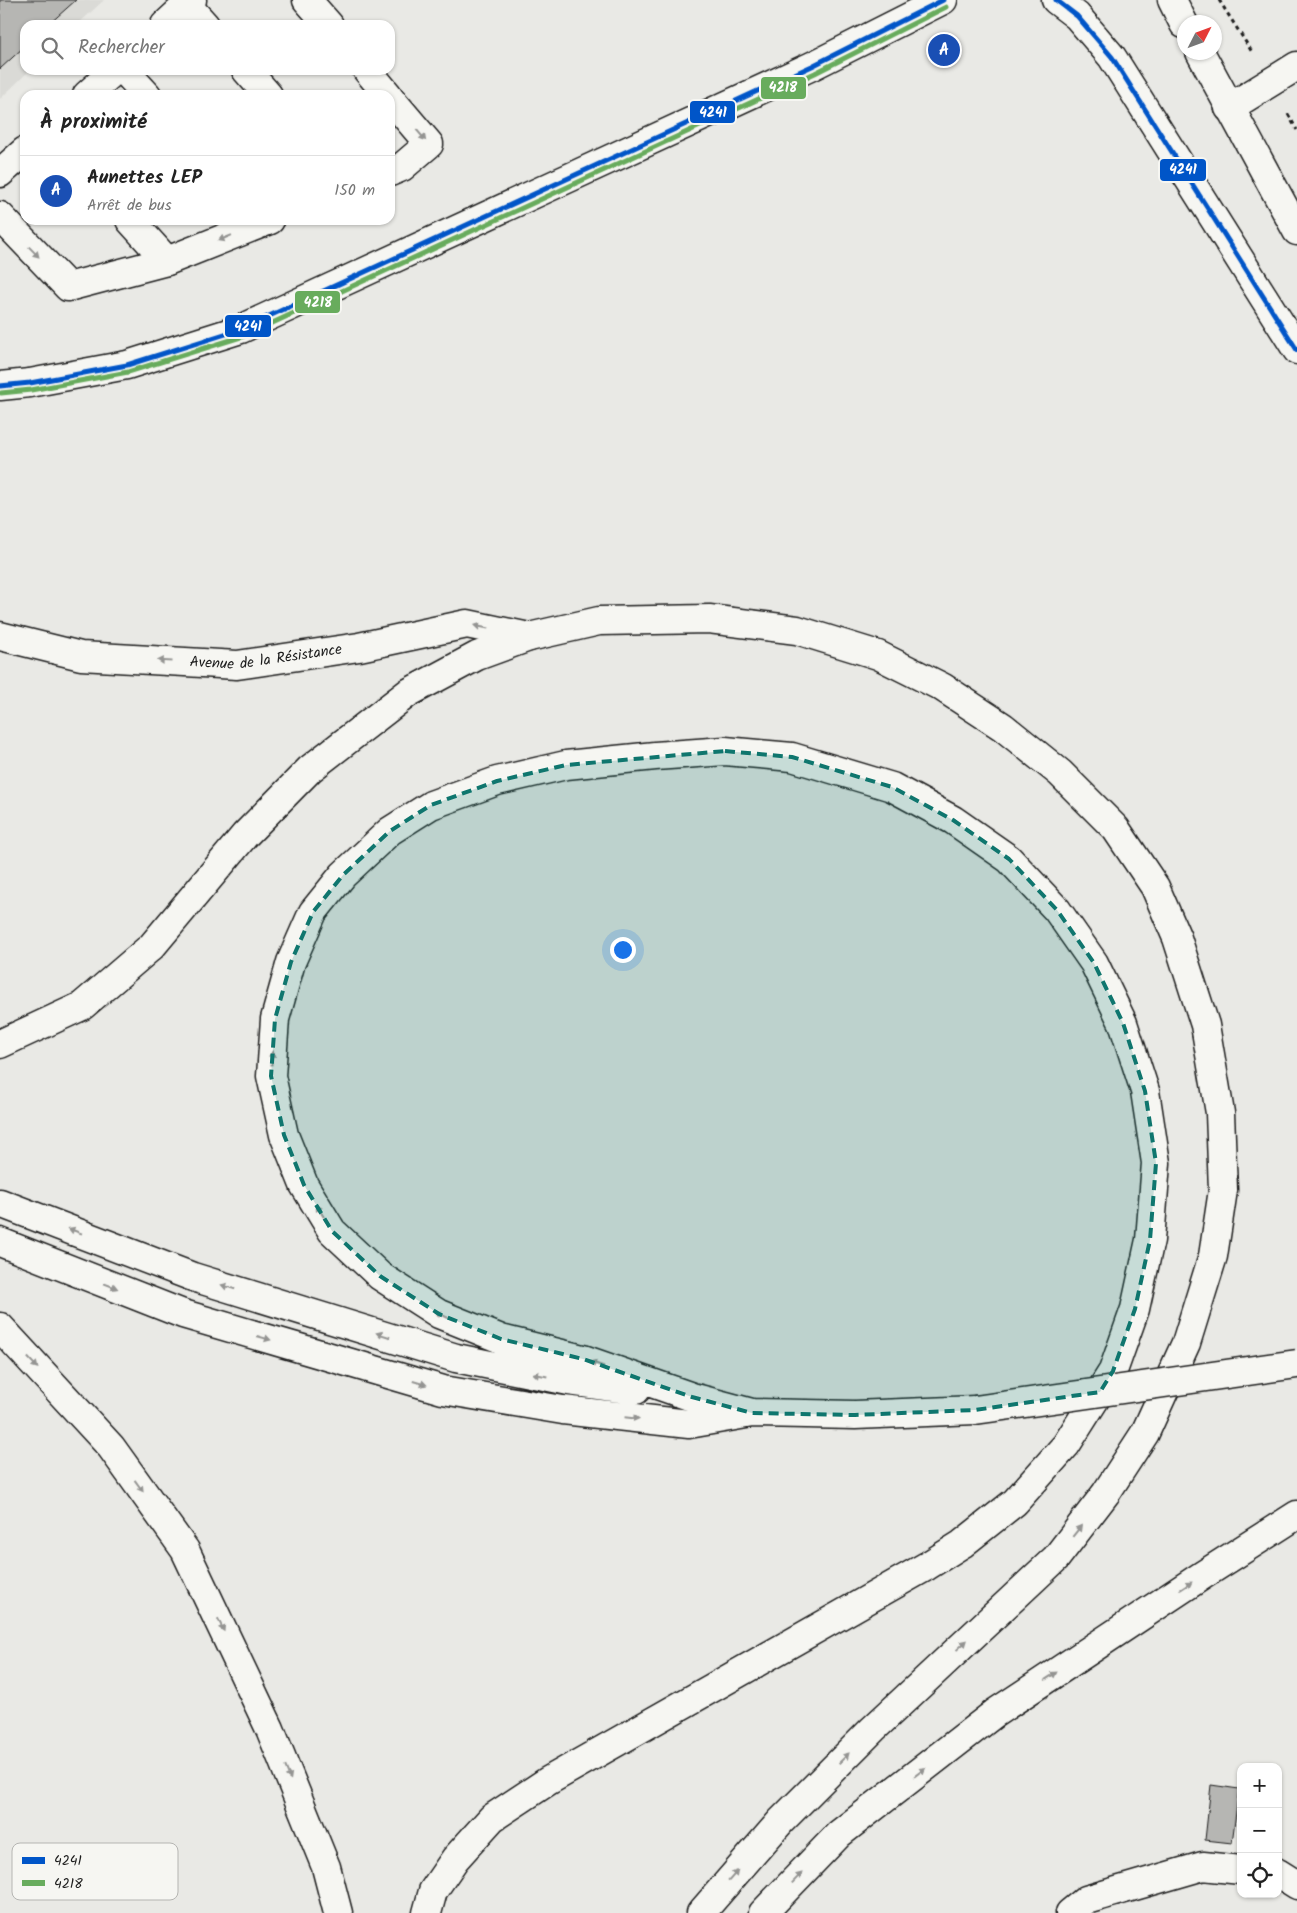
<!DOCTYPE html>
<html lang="fr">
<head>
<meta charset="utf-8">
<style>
  :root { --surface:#fff; --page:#f2f2f2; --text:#222; --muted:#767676; --line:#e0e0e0; --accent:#0b8043 }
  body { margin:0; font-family:Kalam,sans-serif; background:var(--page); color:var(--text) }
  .controls { position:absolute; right:15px; bottom:15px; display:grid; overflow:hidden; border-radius:10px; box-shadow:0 1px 4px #0004 }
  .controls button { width:45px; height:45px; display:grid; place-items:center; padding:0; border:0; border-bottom:1px solid var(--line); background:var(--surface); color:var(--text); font:25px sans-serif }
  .compass { position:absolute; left:1177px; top:15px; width:45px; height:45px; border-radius:50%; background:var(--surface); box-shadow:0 1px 4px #0004; rotate:48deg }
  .you { position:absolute; left:622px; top:949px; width:18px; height:18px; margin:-12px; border:4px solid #fff; border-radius:50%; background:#1a73e8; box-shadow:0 0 0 8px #1a73e833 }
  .badge { display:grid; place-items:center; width:32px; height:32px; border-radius:50%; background:var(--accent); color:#fff; font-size:16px; font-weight:700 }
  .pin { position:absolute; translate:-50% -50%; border:2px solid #fff; box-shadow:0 1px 5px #0006 }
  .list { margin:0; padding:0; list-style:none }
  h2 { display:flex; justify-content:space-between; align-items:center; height:65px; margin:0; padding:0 20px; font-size:21px }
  h2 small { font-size:16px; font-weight:400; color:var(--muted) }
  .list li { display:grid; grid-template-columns:32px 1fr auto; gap:15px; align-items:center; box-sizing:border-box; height:70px; padding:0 20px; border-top:1px solid var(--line) }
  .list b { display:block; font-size:19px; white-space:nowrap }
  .list p { margin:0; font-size:16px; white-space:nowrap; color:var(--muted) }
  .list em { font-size:16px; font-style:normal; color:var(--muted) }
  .icon { flex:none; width:28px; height:28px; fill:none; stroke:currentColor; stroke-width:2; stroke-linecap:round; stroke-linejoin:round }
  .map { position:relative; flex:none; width:1297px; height:1913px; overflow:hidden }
  .search { position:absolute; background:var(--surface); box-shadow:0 1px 4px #0004; left:20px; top:20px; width:375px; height:55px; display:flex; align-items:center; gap:12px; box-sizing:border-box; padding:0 18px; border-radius:15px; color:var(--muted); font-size:19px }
  .panel { position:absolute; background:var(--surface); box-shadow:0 1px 4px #0004; left:20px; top:90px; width:375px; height:135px; border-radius:15px }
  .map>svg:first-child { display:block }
  .built { fill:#dadad6 }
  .building { fill:#b6b6b3; stroke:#1c1c1c }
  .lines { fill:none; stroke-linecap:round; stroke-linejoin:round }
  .minor-casing { stroke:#1c1c1c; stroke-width:31 }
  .major-casing { stroke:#1c1c1c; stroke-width:31 }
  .path { stroke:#1c1c1c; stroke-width:3; stroke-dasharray:4 4; stroke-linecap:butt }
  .minor { stroke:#f6f6f2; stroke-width:28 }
  .major { stroke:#f6f6f2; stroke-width:28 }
  .major-bridge-casing { stroke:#1c1c1c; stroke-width:31; stroke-linecap:butt }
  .major-bridge { stroke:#f6f6f2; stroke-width:28 }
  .bus-1-casing { stroke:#f6f6f2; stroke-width:9 }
  .bus-2-casing { stroke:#f6f6f2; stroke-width:9 }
  .bus-1 { stroke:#0055c8; stroke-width:5 }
  .bus-2 { stroke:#68ac5d; stroke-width:5 }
  .oneway { fill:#949492 }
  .marked { fill:#0f766e; fill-opacity:0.2; stroke:#0f766e; stroke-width:4; stroke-dasharray:10 6; stroke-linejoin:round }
  .labels { text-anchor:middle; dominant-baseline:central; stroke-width:5; stroke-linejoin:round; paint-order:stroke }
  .street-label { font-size:15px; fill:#1c1c1c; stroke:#f6f6f2 }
  .key { fill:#f6f6f2; stroke:#b5b5b2; stroke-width:1 }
  .key-label { font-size:14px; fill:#1c1c1c }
  .line-badge { stroke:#f6f6f2; stroke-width:2 }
  .badge-label { font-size:14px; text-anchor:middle; font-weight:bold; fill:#fff }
</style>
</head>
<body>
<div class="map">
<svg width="1297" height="1913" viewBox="0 0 1297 1913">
  <rect width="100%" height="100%" fill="#e9e9e5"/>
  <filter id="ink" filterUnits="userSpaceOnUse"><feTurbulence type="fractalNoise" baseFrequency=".02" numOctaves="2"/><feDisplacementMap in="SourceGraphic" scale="10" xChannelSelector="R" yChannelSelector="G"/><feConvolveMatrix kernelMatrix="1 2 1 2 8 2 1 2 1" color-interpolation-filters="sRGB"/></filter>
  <g filter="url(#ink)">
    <!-- built -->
    <path class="built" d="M0 0H104L77 25H25V70H30L0 99Z"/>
    <!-- building -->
    <path class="building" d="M0 0H76L48 25H25V46L0 69Z
      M1211 1785 1239 1789 1232 1843 1205 1840Z"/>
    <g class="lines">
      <defs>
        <g id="minor">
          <path d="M307 0 329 25"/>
          <path d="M1056 0 1077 16 1112 57 1297 350"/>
          <path d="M1172 0 1184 24"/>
          <path d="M187 5 205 25"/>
          <path d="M165 25 192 0"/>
          <path d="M1200 52 1297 231"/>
          <path d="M124 70 147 95"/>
          <path d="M246 70 268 95"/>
          <path d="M367 70 388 95"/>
          <path d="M87 95 115 70"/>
          <path d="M390 98 429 144 402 167 390 172"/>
          <path d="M1229 108 1297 66"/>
          <path d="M0 173 25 151"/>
          <path d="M0 216 68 287 167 261"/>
          <path d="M130 220 167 261 270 220"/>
          <path d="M0 386 30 383 127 365 241 329 812 66 943 0"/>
          <path id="s1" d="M0 636 81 656 237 665 359 647 467 624 529 637"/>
          <path d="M1278 1873 1297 1885"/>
          <path d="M1070 1913 1086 1900 1203 1866 1241 1870"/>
        </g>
        <path id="major" d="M0 1044 82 1006 152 946 245 835 310 769 408 693 477 656 529 637 599 621 709 619 797 630 878 655 942 687 1003 727 1060 773 1116 829 1155 887 1177 938 1205 1025 1220 1113 1223 1190 1213 1256 1186 1343 1145 1433 1106 1493 1056 1558 873 1729 781 1821 701 1913
          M0 1203 193 1277 456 1358 569 1381 636 1390
          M0 1242 183 1314 443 1390 563 1410 689 1424 752 1413 855 1415 975 1410
          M0 1327 111 1447 185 1550 270 1729 326 1867 338 1913
          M427 1913 433 1891 455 1859 492 1818 548 1781 927 1566 962 1544 1015 1502 1066 1445 1113 1371 1135 1309 1150 1240 1156 1163 1145 1091 1123 1023 1094 963 1057 910 1009 859 953 820 892 787 792 757 725 751 655 756 566 765 497 781 431 805 390 831 343 875 313 912 291 962 275 1019 271 1076 284 1135 304 1185 332 1231 380 1276 439 1314 501 1339 583 1359 692 1397 752 1413
          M763 1913 839 1834 995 1713 1203 1575 1297 1515"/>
      </defs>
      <!-- minor casing -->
      <use href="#minor" class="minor-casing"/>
      <!-- major casing -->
      <use href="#major" class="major-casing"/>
      <!-- path -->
      <path class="path" d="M1219 0 1252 52
        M1288 114 1297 130"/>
      <!-- minor -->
      <use href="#minor" class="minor"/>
      <!-- major -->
      <use href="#major" class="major"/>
      <defs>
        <path id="major-bridge" d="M975 1410 1297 1364"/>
      </defs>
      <!-- major-bridge casing -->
      <use href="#major-bridge" class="major-bridge-casing"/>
      <!-- major-bridge -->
      <use href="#major-bridge" class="major-bridge"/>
      <defs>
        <path id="bus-1" d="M1056 0 1077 16 1112 57 1297 350
          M0 386 30 383 127 365 241 329 812 66 943 0"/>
        <path id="bus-2" d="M1 393 31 390 128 372 244 336 815 73 946 7"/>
      </defs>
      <!-- bus-1 casing -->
      <use href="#bus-1" class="bus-1-casing"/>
      <!-- bus-2 casing -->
      <use href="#bus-2" class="bus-2-casing"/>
      <!-- bus-1 -->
      <use href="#bus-1" class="bus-1"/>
      <!-- bus-2 -->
      <use href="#bus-2" class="bus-2"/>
    </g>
    <!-- one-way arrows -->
    <defs><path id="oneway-solid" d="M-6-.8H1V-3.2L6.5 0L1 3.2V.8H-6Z" transform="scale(1.25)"/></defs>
    <g class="oneway">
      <use href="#oneway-solid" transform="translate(421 135) rotate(50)"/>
      <use href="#oneway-solid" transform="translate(225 238) rotate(158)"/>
      <use href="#oneway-solid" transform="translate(34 252) rotate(46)"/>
      <use href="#oneway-solid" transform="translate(481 627) rotate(-168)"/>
      <use href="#oneway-solid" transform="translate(165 661) rotate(-177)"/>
      <use href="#oneway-solid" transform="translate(272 1058) rotate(-86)"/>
      <use href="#oneway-solid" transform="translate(320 1211) rotate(-122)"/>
      <use href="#oneway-solid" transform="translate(75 1231) rotate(-159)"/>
      <use href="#oneway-solid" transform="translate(111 1286) rotate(21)"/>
      <use href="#oneway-solid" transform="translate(228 1287) rotate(-163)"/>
      <use href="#oneway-solid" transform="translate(442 1315) rotate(-154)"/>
      <use href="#oneway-solid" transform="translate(383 1335) rotate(-163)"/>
      <use href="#oneway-solid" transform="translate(264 1338) rotate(16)"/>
      <use href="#oneway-solid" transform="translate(33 1363) rotate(47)"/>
      <use href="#oneway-solid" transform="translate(597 1364) rotate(-161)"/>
      <use href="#oneway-solid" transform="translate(540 1375) rotate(-168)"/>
      <use href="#oneway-solid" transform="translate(420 1383) rotate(16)"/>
      <use href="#oneway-solid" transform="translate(632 1418) rotate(6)"/>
      <use href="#oneway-solid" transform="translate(139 1486) rotate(54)"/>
      <use href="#oneway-solid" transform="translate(1077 1531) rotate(-52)"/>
      <use href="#oneway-solid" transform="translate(1186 1586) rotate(-34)"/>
      <use href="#oneway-solid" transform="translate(221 1625) rotate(65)"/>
      <use href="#oneway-solid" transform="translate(962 1645) rotate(-43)"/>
      <use href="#oneway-solid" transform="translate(1051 1676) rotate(-34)"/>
      <use href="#oneway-solid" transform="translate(844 1758) rotate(-45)"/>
      <use href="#oneway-solid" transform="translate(920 1772) rotate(-38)"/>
      <use href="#oneway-solid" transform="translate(288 1773) rotate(68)"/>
      <use href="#oneway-solid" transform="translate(733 1876) rotate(-49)"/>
      <use href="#oneway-solid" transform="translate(797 1878) rotate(-46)"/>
    </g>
  </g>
  <!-- marked area -->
  <path class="marked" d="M725 751 792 757 892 787 953 820 1009 859 1057 910 1094 963 1123 1023 1145 1091 1156 1163 1150 1240 1135 1309 1113 1371 1100 1392 975 1410 855 1415 752 1413 692 1397 583 1359 501 1339 439 1314 380 1276 332 1231 304 1185 284 1135 271 1076 275 1019 291 962 313 912 343 875 390 831 431 805 497 781 566 765Z"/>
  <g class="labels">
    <!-- street labels -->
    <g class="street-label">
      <text stroke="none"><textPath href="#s1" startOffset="269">Avenue de la Résistance</textPath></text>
    </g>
  </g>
  <!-- legend -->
  <rect x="12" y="1843" width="166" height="57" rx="8" class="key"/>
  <rect x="22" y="1857" width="23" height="7" fill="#0055c8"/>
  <rect x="22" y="1880" width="23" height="6" fill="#68ac5d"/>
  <g class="key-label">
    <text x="54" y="1865">4241</text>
    <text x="54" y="1888">4218</text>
  </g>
  <g class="line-badge">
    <rect x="760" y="76" width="47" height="24" rx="5" fill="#68ac5d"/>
    <rect x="689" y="100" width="47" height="24" rx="5" fill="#0055c8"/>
    <rect x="1159" y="158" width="48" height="24" rx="5" fill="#0055c8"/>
    <rect x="294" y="290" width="47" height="24" rx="5" fill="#68ac5d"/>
    <rect x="224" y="314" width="48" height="24" rx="5" fill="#0055c8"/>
  </g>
  <g class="badge-label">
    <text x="783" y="92">4218</text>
    <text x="713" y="117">4241</text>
    <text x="1183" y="174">4241</text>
    <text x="318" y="307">4218</text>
    <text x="248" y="331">4241</text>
  </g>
</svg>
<div class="controls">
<button>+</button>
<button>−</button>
<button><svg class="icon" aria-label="locate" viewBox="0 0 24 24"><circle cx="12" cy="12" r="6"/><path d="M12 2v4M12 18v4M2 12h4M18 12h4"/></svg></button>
</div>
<svg class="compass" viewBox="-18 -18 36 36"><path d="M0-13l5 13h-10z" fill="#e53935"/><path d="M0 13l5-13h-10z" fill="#767676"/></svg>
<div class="you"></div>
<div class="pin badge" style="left:944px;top:50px;background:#1a4fb4">A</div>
<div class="search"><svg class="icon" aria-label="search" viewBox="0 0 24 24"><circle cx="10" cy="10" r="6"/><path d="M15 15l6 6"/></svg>Rechercher</div>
<section class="panel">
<h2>À proximité<small></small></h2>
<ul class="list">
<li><span class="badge" style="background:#1a4fb4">A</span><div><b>Aunettes LEP</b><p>Arrêt de bus</p></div><em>150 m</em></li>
</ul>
</section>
</div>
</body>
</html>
